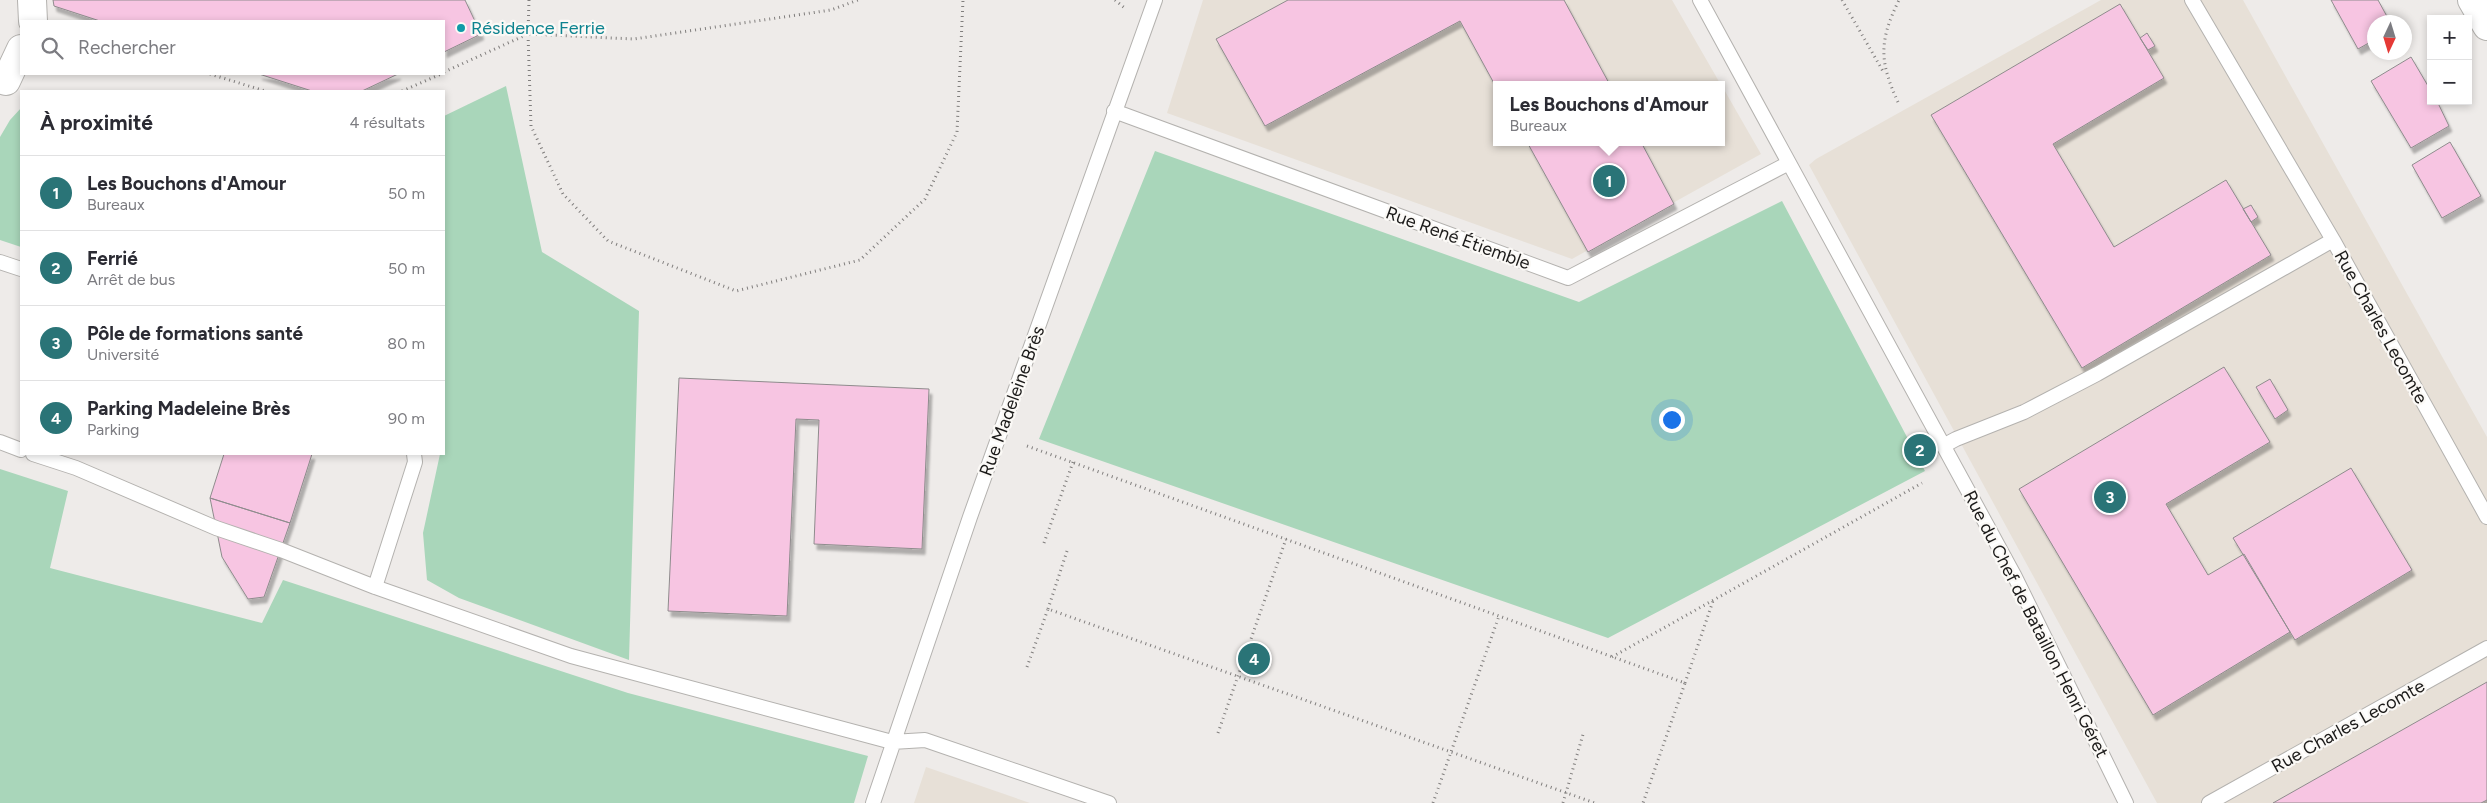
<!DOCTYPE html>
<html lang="fr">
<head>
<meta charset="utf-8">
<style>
  :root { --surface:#fff; --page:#f2f2f3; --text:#2b2b33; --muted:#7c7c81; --line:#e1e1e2; --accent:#2a7477 }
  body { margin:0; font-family:Figtree,sans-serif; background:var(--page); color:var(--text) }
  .controls { position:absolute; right:15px; top:15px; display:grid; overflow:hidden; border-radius:0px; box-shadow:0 2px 8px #0003 }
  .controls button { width:45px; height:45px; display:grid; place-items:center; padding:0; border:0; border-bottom:1px solid var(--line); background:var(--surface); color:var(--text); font:25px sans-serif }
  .compass { position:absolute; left:2367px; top:15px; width:45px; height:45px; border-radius:50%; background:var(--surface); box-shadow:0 2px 8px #0003; rotate:184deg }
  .you { position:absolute; left:1671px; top:419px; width:18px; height:18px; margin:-12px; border:4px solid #fff; border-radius:50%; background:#1a73e8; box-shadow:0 0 0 8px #1a73e833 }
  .badge { display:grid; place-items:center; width:32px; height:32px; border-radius:50%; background:var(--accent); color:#fff; font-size:16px; font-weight:700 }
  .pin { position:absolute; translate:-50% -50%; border:2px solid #fff; box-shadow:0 1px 5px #0006 }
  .popup { position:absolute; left:1493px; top:81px; width:232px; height:65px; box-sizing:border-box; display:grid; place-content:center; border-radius:0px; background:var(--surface); filter:drop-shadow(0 1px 4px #0005); font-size:16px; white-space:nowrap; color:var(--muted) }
  .popup b { font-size:19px; color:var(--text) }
  .popup::after { content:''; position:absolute; left:50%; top:100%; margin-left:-10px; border:10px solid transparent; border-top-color:var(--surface) }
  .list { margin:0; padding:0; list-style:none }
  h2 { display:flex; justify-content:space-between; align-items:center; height:65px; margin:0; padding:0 20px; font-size:21px }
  h2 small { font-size:16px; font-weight:400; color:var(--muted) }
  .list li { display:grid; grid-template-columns:32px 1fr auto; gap:15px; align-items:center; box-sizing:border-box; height:75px; padding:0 20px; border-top:1px solid var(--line) }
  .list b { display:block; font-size:19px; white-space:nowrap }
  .list p { margin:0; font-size:16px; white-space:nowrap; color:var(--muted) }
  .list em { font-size:16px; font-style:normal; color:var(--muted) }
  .icon { flex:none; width:28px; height:28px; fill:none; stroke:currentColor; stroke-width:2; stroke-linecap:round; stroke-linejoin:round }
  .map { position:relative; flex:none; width:2487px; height:803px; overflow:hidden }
  .search { position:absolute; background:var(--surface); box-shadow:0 2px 8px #0003; left:20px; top:20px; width:425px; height:55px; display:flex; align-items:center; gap:12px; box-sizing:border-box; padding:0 18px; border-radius:0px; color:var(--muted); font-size:19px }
  .panel { position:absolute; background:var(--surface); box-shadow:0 2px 8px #0003; left:20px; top:90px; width:425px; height:365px; border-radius:0px }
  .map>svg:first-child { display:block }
  .built { fill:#e7e0d7 }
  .green { fill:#a9d6ba }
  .building { fill:#f7c5e2; stroke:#8f8c8d; filter:url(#shadow) }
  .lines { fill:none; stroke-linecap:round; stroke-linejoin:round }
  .lane-casing { stroke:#b4b2af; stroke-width:16 }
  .street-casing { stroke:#b4b2af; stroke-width:30 }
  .path { stroke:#807e7d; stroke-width:3; stroke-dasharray:1 4; stroke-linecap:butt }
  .lane { stroke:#fff; stroke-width:14 }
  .street { stroke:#fff; stroke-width:28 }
  .culture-dot { fill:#0f9aa8; stroke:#fbf9f6; stroke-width:2 }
  .labels { text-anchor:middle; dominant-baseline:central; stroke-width:4.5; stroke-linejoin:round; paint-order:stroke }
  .culture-label { font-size:18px; fill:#0d838f; stroke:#fbf9f6; text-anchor:start }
  .street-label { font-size:18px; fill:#1b1a19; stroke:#fbf9f6 }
</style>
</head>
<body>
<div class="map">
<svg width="2487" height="803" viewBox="0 0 2487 803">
  <defs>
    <filter id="shadow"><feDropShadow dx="3" dy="5.5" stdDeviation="1" flood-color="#0004"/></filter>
  </defs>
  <rect width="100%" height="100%" fill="#eeebe9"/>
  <!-- built -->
  <path class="built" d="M1203 0H1672L1721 85H1496V142H1722V86L1761 154 1572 259 1167 113Z
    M2101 0H2243L2487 437V803H2157L1809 165 1816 159Z
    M926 767 1030 803H914Z"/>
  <!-- green -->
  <path class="green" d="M506 86 542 252 639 311 629 660 459 598 427 580 423 533 440 454H444V116Z
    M21 108V247L0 240V137L10 120Z
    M1155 151 1579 302 1782 201 1925 471 1608 638 1039 439Z
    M0 469 68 491 50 568 262 623 283 580 628 693 868 756 854 803H0Z"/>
  <!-- building -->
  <path class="building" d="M53 0H465L481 34 444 52V21H100L54 6Z
    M1288 0H1564L1610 85H1496V87L1460 21 1265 126 1216 39Z
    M2331 0H2378L2390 22H2374V40L2358 49Z
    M2120 4 2164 78 2053 144 2114 247 2226 180 2271 255 2082 368 1931 115Z
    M2147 33 2155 46 2148 50 2140 38Z
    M2411 57 2431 91V101H2437L2449 126 2411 148 2371 81Z
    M259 74H398L362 91H312Z
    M1527 142H1641L1674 204 1588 252Z
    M2450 142 2481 196 2442 218 2412 165Z
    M2251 205 2258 217 2251 222 2243 209Z
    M2224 367 2270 442 2166 504 2208 575 2244 554 2290 632 2153 715 2019 489Z
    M679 378 929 389 922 549 814 544 819 420 796 419 787 616 668 611Z
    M2270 379 2288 410 2275 419 2256 387Z
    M224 454H312L290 523 210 498Z
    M2351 468 2412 570 2295 640 2233 538Z
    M210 498 290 523 264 597 248 599 222 557Z
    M2487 682V800L2481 803H2273Z"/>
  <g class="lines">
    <defs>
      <path id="lane" d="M1700 0 2014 575 2126 803
        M2192 0 2333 240 2487 517
        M1114 111 1568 278 1789 163
        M0 262 21 269
        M0 442 21 450
        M1943 446 1956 439 2024 412 2097 374 2333 240
        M33 454 76 468 216 528 281 550 375 587 571 656 892 742 925 740 1109 803
        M375 587 415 462 414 454
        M873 803 970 517 1155 0
        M2209 803 2487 648"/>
      <path id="street" d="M32 0 33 21
        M2472 0 2487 26
        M0 79 6 81 21 49"/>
    </defs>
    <!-- lane casing -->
    <use href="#lane" class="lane-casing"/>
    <!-- street casing -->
    <use href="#street" class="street-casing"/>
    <!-- path -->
    <path class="path" d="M529 0 528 34 531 126 563 194 608 241 736 291 860 260 925 199 957 132 963 0
      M1115 0 1126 9
      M1842 0 1884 73
      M444 72 528 34 634 39 831 10 858 0
      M210 74 265 91
      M402 91 441 74
      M1898 102C1879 61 1879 41 1899 0
      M1027 446 1685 683 1643 803
      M1044 543 1073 462
      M1048 609 1067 551
      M1612 657 1922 483
      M1027 667 1048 609 1595 803
      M1685 683 1713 601
      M1218 733 1286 539
      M1433 803 1499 616
      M1563 803 1584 731"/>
    <!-- lane -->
    <use href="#lane" class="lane"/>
    <!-- street -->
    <use href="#street" class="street"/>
  </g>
  <!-- markers -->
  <circle class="culture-dot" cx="461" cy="28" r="5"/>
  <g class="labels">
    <!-- culture labels -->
    <g class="culture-label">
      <text x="471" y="28">Résidence Ferrie</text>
    </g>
    <!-- street labels -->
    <g class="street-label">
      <text transform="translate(1458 238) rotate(20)">Rue René Étiemble</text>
      <text transform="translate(2381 327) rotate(61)">Rue Charles Lecomte</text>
      <text transform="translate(1012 401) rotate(-70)">Rue Madeleine Brès</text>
      <text transform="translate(2036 624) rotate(63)">Rue du Chef de Bataillon Henri Géret</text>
      <text transform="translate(2348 726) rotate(-29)">Rue Charles Lecomte</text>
    </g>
  </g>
</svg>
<div class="controls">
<button>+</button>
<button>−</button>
</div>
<svg class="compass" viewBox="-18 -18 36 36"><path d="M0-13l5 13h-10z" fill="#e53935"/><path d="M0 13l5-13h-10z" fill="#7c7c81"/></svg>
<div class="you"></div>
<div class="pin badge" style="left:1609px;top:181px">1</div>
<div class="popup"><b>Les Bouchons d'Amour</b>Bureaux</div>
<div class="pin badge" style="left:1920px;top:450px">2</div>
<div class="pin badge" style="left:2110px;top:497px">3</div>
<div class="pin badge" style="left:1254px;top:659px">4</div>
<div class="search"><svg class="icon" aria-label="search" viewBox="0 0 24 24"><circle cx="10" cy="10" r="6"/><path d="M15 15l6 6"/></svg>Rechercher</div>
<section class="panel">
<h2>À proximité<small>4 résultats</small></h2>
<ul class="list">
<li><span class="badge">1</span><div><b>Les Bouchons d'Amour</b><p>Bureaux</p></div><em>50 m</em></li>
<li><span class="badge">2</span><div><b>Ferrié</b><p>Arrêt de bus</p></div><em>50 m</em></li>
<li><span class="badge">3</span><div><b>Pôle de formations santé</b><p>Université</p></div><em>80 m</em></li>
<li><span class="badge">4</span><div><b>Parking Madeleine Brès</b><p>Parking</p></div><em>90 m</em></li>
</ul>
</section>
</div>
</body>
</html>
